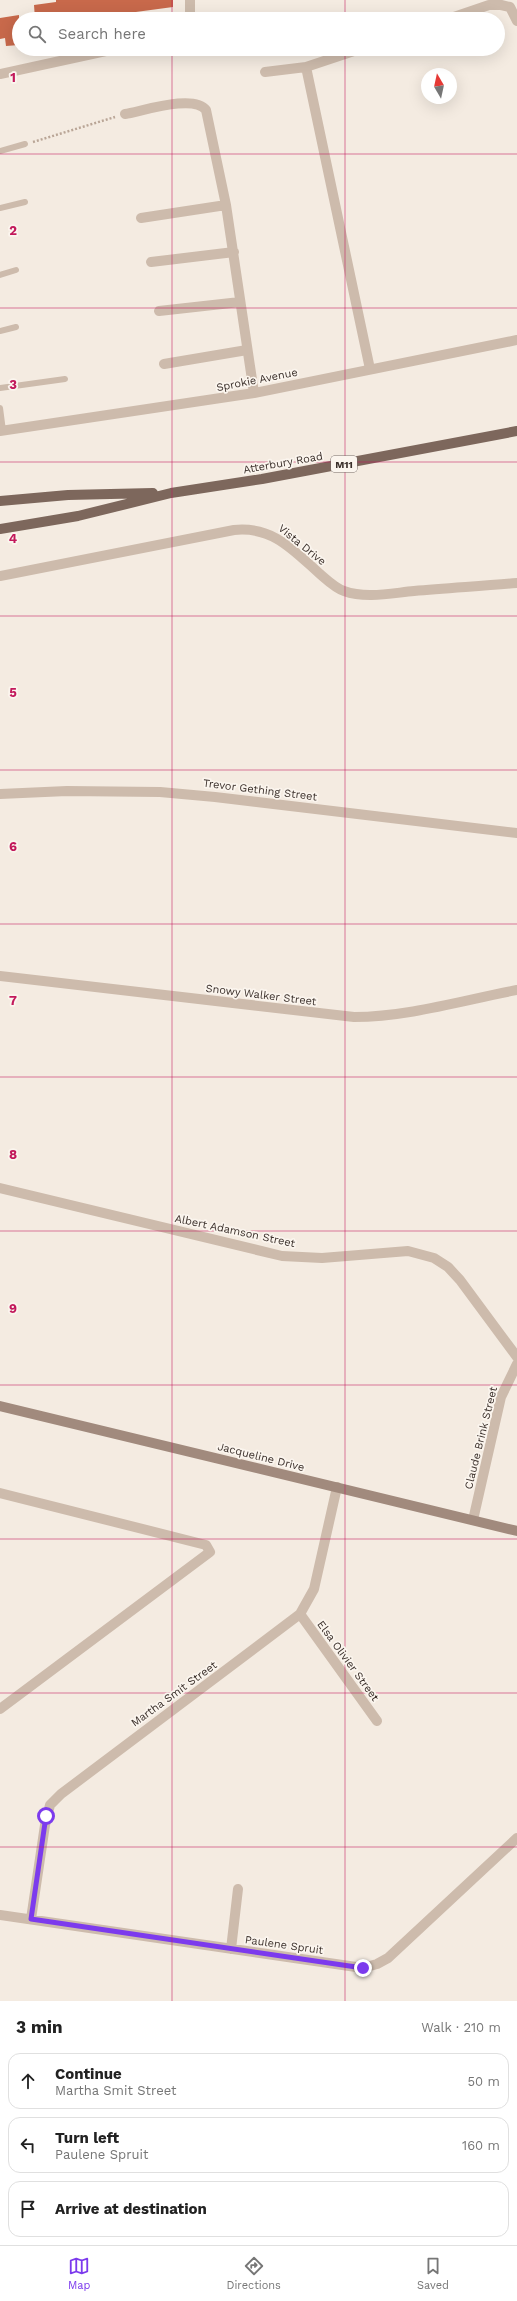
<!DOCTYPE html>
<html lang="en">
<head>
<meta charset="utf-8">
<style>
  :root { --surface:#fff; --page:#f2f2f2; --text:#222; --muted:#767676; --line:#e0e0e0; --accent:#7c3aed }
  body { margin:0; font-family:"Work Sans",sans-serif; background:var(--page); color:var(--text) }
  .compass { position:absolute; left:421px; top:68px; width:36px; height:36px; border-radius:50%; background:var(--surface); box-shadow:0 4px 16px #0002; rotate:351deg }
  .stop { position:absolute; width:12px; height:12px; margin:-9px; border:3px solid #7c3aed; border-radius:50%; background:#fff }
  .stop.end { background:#7c3aed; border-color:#fff; box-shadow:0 1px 4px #0008 }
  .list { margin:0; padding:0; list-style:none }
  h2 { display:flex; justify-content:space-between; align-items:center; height:52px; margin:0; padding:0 16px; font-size:17px }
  h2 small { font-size:13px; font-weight:400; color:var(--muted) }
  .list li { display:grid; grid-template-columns:26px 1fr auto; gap:12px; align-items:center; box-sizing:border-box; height:56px; margin:0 8px 8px; padding:0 8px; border:1px solid var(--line); border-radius:12px }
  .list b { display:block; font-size:15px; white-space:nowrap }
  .list p { margin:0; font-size:13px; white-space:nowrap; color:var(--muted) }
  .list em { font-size:13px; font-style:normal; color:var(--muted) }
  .icon { flex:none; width:22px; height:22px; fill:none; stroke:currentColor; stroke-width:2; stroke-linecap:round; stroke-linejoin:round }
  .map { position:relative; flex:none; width:517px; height:2001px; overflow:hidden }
  .search { position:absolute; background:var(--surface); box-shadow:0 4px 16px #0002; left:12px; right:12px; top:12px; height:44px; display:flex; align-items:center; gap:10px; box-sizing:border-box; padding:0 14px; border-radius:22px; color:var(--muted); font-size:15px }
  .sheet { height:244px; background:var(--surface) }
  nav { display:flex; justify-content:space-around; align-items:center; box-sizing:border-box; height:56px; border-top:1px solid var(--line); background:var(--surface); font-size:11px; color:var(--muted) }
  nav a { display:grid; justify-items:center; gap:2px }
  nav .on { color:var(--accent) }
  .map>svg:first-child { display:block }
  .building { fill:#c8694b }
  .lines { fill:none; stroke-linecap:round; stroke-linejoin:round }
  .path { stroke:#b9a596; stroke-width:2.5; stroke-dasharray:2 2; stroke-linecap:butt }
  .lane { stroke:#cdbbac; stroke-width:6 }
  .street { stroke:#cdbbac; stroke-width:10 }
  .secondary { stroke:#a18a7d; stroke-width:10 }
  .primary { stroke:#7d675c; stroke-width:10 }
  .route { stroke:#7c3aed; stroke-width:5 }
  .grid { fill:none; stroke:#c2185b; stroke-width:1; stroke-opacity:0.55 }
  .labels { text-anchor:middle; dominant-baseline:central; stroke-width:3.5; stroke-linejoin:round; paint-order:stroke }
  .shield { fill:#fbf5ee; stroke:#756b66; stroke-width:1 }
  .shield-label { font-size:10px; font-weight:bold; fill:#3b302b }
  .street-label { font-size:11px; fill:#3b302b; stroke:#fbf5ee }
  .grid-label { font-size:13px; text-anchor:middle; font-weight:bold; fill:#c2185b; stroke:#fbf5ee; stroke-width:3.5; stroke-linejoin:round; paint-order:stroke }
</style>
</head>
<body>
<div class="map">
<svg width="517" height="2001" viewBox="0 0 517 2001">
  <rect width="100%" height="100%" fill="#f4ebe1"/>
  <!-- building -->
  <path class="building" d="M56 0H173V7L106 16 107 19H35L34 5 56 2Z
    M19 15V45L6 46 5 38 0 39V18Z"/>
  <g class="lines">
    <!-- path -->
    <path class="path" d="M33 142 115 117"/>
    <!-- lane -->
    <path class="lane" d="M0 151 25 144
      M0 208 25 202
      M0 275 16 270
      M0 331 16 327
      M0 388 65 379
      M0 408 3 431"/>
    <!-- street -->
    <path class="street" d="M190 0V19
      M448 19 489 5H501L510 7 517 21
      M306 67 370 369
      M265 72 306 67 360 49
      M0 74 115 49
      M125 114C143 111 194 94 206 110L226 205 254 393
      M141 218 226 205
      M151 262 234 252
      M159 311 240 302
      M164 364 247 350
      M0 431 254 393 517 340
      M0 576 234 530C273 526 293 550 320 574 327 580 335 588 344 591 366 599 392 593 414 591 448 588 483 586 517 583
      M0 794 67 791 160 792 215 797 517 833
      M0 976 354 1017C408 1017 464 1000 517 990
      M0 1188 282 1256 322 1258 408 1251 434 1258 448 1267 460 1280 517 1357
      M0 1493 206 1545 210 1552 0 1709
      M473 1520 501 1397 517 1364
      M300 1614 377 1721
      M0 1915 363 1968 377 1964 388 1958 517 1838
      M31 1919 45 1825 50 1805 61 1794 300 1614 314 1589 337 1487
      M231 1949 238 1889"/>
    <!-- secondary -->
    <path class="secondary" d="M0 1406 517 1531"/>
    <!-- primary -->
    <path class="primary" d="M0 501 68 495 153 493
      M0 529 78 516 171 493 262 479 517 431"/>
  </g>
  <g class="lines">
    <!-- route -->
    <path class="route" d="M46 1816 31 1919 363 1968"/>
  </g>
  <!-- grid -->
  <path class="grid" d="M172 0V19M345 0V19M172 49V2001M345 49V2001M0 154H517M0 308H517M0 462H517M0 616H517M0 770H517M0 924H517M0 1077H517M0 1231H517M0 1385H517M0 1539H517M0 1693H517M0 1847H517"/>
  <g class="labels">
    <!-- shield labels -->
    <rect class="shield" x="331" y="456" width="26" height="16" rx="3"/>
    <g class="shield-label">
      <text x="344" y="464">M11</text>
    </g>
    <!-- street labels -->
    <g class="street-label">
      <text transform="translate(257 380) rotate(-11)">Sprokie Avenue</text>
      <text transform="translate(283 463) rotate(-10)">Atterbury Road</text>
      <text transform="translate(302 545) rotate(39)">Vista Drive</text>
      <text transform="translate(260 790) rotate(7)">Trevor Gething Street</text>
      <text transform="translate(261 995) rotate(7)">Snowy Walker Street</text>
      <text transform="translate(235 1231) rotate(12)">Albert Adamson Street</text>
      <text transform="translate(481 1438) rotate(-76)">Claude Brink Street</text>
      <text transform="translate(261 1457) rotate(14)">Jacqueline Drive</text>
      <text transform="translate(348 1661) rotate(54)">Elsa Olivier Street</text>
      <text transform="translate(174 1694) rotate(-36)">Martha Smit Street</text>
      <text transform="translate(284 1945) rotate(8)">Paulene Spruit</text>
    </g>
  </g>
  <g class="grid-label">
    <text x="13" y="82">1</text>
    <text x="13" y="235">2</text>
    <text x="13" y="389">3</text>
    <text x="13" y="543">4</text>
    <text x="13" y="697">5</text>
    <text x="13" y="851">6</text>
    <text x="13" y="1005">7</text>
    <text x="13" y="1159">8</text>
    <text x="13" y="1313">9</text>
  </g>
</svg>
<svg class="compass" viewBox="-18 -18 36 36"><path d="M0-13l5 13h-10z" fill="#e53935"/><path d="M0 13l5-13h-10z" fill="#767676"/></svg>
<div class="stop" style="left:46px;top:1816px"></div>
<div class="stop end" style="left:363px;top:1968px"></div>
<div class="search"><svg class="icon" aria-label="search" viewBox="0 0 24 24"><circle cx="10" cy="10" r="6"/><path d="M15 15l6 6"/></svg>Search here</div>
</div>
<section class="sheet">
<h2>3 min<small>Walk · 210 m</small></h2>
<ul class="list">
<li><svg class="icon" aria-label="ahead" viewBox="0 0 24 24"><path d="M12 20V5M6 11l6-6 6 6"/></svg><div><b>Continue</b><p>Martha Smit Street</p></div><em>50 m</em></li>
<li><svg class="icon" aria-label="left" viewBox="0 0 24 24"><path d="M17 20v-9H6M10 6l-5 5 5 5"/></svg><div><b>Turn left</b><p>Paulene Spruit</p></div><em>160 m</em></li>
<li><svg class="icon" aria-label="arrive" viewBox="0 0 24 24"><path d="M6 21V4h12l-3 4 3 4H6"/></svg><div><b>Arrive at destination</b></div></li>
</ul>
</section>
<nav>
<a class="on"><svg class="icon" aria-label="map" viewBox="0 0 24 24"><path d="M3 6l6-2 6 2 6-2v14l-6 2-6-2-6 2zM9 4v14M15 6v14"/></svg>Map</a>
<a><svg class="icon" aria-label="directions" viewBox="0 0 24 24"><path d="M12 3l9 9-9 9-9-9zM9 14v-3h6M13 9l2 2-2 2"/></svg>Directions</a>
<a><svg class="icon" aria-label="saved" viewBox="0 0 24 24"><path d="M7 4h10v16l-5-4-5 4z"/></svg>Saved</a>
</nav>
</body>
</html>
